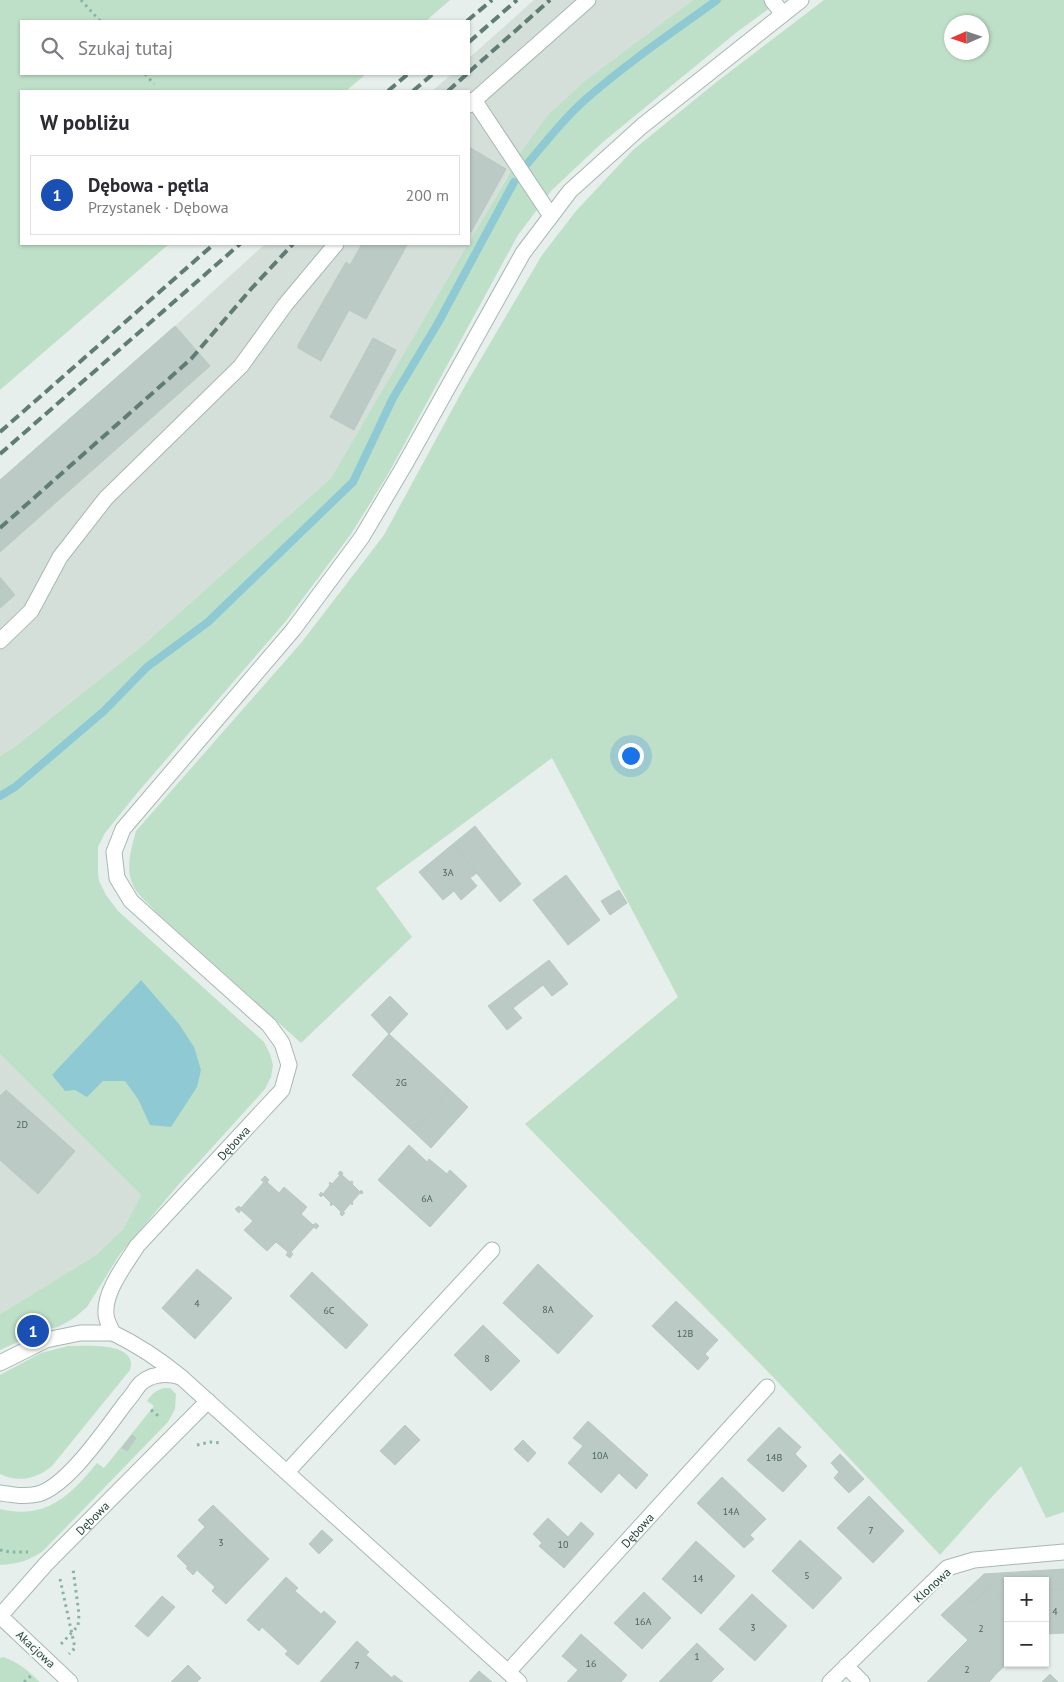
<!DOCTYPE html>
<html lang="pl">
<head>
<meta charset="utf-8">
<style>
  :root { --surface:#fff; --page:#f7f7f7; --text:#2b2b33; --muted:#7c7c81; --line:#e1e1e2; --accent:#855347 }
  body { margin:0; font-family:"PT Sans",sans-serif; background:var(--page); color:var(--text) }
  .controls { position:absolute; right:15px; bottom:15px; display:grid; overflow:hidden; border-radius:0px; box-shadow:0 1px 4px #0004 }
  .controls button { width:45px; height:45px; display:grid; place-items:center; padding:0; border:0; border-bottom:1px solid var(--line); background:var(--surface); color:var(--text); font:25px sans-serif }
  .compass { position:absolute; left:944px; top:15px; width:45px; height:45px; border-radius:50%; background:var(--surface); box-shadow:0 1px 4px #0004; rotate:267deg }
  .you { position:absolute; left:630px; top:755px; width:18px; height:18px; margin:-12px; border:4px solid #fff; border-radius:50%; background:#1a73e8; box-shadow:0 0 0 8px #1a73e833 }
  .badge { display:grid; place-items:center; width:32px; height:32px; border-radius:50%; background:var(--accent); color:#fff; font-size:16px; font-weight:700 }
  .pin { position:absolute; translate:-50% -50%; border:2px solid #fff; box-shadow:0 1px 5px #0006 }
  .list { margin:0; padding:0; list-style:none }
  h2 { display:flex; justify-content:space-between; align-items:center; height:65px; margin:0; padding:0 20px; font-size:21px }
  h2 small { font-size:16px; font-weight:400; color:var(--muted) }
  .list li { display:grid; grid-template-columns:32px 1fr auto; gap:15px; align-items:center; box-sizing:border-box; height:80px; margin:0 10px 10px; padding:0 10px; border:1px solid var(--line); border-radius:0px }
  .list b { display:block; font-size:19px; white-space:nowrap }
  .list p { margin:0; font-size:16px; white-space:nowrap; color:var(--muted) }
  .list em { font-size:16px; font-style:normal; color:var(--muted) }
  .icon { flex:none; width:28px; height:28px; fill:none; stroke:currentColor; stroke-width:2; stroke-linecap:round; stroke-linejoin:round }
  .map { position:relative; flex:none; width:1064px; height:1682px; overflow:hidden }
  .search { position:absolute; background:var(--surface); box-shadow:0 1px 4px #0004; left:20px; top:20px; width:450px; height:55px; display:flex; align-items:center; gap:12px; box-sizing:border-box; padding:0 18px; border-radius:0px; color:var(--muted); font-size:19px }
  .panel { position:absolute; background:var(--surface); box-shadow:0 1px 4px #0004; left:20px; top:90px; width:450px; height:155px; border-radius:0px }
  .map>svg:first-child { display:block }
  .built { fill:#d4dfda }
  .green { fill:#bfe0c8; fill-rule:evenodd }
  .water { fill:#8ec9d4 }
  .lines { fill:none; stroke-linecap:round; stroke-linejoin:round }
  .stream { stroke:#8ec9d4; stroke-width:8 }
  .building { fill:#bbcac4; stroke:#b8c9c2 }
  .service-casing { stroke:#a8b8b2; stroke-width:17 }
  .minor-casing { stroke:#a8b8b2; stroke-width:17 }
  .path { stroke:#86b3a5; stroke-width:3; stroke-dasharray:2.5 4; stroke-linecap:butt }
  .service { stroke:#fff; stroke-width:15 }
  .minor { stroke:#fff; stroke-width:15 }
  .rail { stroke:#5f7d75; stroke-width:4; stroke-dasharray:10 5; stroke-linecap:butt }
  .labels { text-anchor:middle; dominant-baseline:central; stroke-width:4; stroke-linejoin:round; paint-order:stroke }
  .number-label { font-size:10px; fill:#4a645c }
  .street-label { font-size:12px; fill:#24423a; stroke:#f7fbf9 }
</style>
</head>
<body>
<div class="map">
<svg width="1064" height="1682" viewBox="0 0 1064 1682">
  <rect width="100%" height="100%" fill="#e6efeb"/>
  <!-- built -->
  <path class="built" d="M534 0H693L667 20 521 152 469 243V91H432L452 74H469V58Z
    M265 244H469L331 478 143 645 17 745 0 756V480L175 326Z
    M0 1054 141 1195 123 1229 96 1255 0 1314Z"/>
  <!-- green -->
  <path class="green" d="M0 0H450L426 21H21V74H366L346 91H21V244H169L0 390Z
    M693 0H781L737 32 603 142 552 190 518 235 387 476 351 534 286 621 138 792 105 833 98 847V872L99 881 106 895 118 911 264 1042 270 1054 273 1065 271 1077 265 1089 179 1184 120 1254 87 1307 74 1318 58 1327 44 1330 0 1350V1314L96 1255 123 1229 141 1195 0 1054V756L17 745 143 645 331 478 505 181 521 152 547 116 585 81Z
    M824 0H1064V1512L1046 1518 1021 1466 989 1500 940 1555 775 1379 525 1124 678 997 552 758 376 888 412 937 301 1043 156 912C149 904 140 897 135 889 124 871 131 850 136 831L301 643 384 535 466 384 542 255 576 211 633 150 714 84ZM952 22H982V52H952Z
    M68 1346C85 1346 139 1341 130 1370L52 1466C36 1479 19 1483 0 1474V1375L41 1353Z
    M164 1388H170L176 1394 175 1409 168 1422 43 1551C29 1561 17 1564 0 1565V1509C46 1520 70 1496 97 1463L104 1468 154 1406 147 1401C152 1394 156 1390 164 1388Z
    M3 1657C19 1662 28 1671 40 1682H0V1658Z"/>
  <!-- water -->
  <path class="water" d="M141 980 179 1024 194 1047 201 1070 197 1087 171 1127 150 1125 138 1099 125 1081H103L87 1097 75 1090 65 1091 52 1075Z"/>
  <g class="lines">
    <!-- stream -->
    <path class="stream" d="M527 164C546 142 564 118 586 99 627 63 673 32 717 0
      M0 796 15 787 104 711 147 667 208 622 353 482 393 398 438 323 514 182"/>
  </g>
  <!-- building -->
  <path class="building" d="M469 147 506 169 471 232 469 231Z
    M362 244H404L407 245 366 319 349 310 321 361 298 348V345L346 262 350 265Z
    M175 326 210 366 0 552V480Z
    M373 338 396 350 354 430 330 417Z
    M0 577 15 595 0 608Z
    M475 826 521 884 500 902 453 844Z
    M453 844 477 873 470 878 477 886 461 900 454 891 443 900 419 872Z
    M566 875 600 920 568 945 533 900Z
    M619 890 627 903 610 915 601 901Z
    M549 960 568 984 552 996 543 985 513 1008 522 1018 507 1030 488 1006Z
    M390 996 408 1014 389 1034 371 1015Z
    M389 1034 450 1090 413 1131 352 1075Z
    M6 1090 75 1151 38 1194 0 1160V1096Z
    M450 1090 468 1107 431 1148 413 1131Z
    M409 1145 427 1162 429 1159 447 1174 450 1170 467 1186 430 1227 378 1180Z
    M340 1171 343 1173 342 1175 350 1182 351 1181 353 1182 352 1184 360 1192 361 1190 363 1192 362 1194 360 1193 352 1202 353 1203 352 1205 351 1203 343 1212 345 1213 342 1216 340 1214 341 1212 333 1204 331 1206 330 1204 331 1203 323 1195 321 1197 319 1195 321 1192 323 1194 330 1185 329 1184 330 1182 332 1184 340 1175 338 1174Z
    M265 1176 269 1180 267 1182 279 1193 284 1187 307 1207 301 1214 313 1225 316 1223 319 1226 316 1229 314 1227 291 1252 293 1254 290 1258 286 1255 288 1252 276 1242 267 1251 244 1230 253 1221 241 1210 239 1213 235 1209 239 1206 241 1208 264 1182 261 1180Z
    M538 1264 593 1316 558 1354 503 1303Z
    M197 1269 232 1298 195 1339 162 1308Z
    M312 1272 368 1325 346 1349 290 1296Z
    M676 1301 718 1340 705 1354 709 1358 698 1370 652 1326Z
    M483 1325 520 1361 491 1391 454 1355Z
    M588 1421 648 1475 636 1489 619 1473 601 1493 568 1463 583 1446 573 1438Z
    M405 1425 420 1440 395 1465 380 1451Z
    M779 1427 801 1447 795 1454 807 1466 783 1492 747 1460Z
    M132 1435 136 1438 127 1451 122 1448Z
    M523 1440 536 1453 528 1462 514 1449Z
    M840 1454 864 1479 849 1493 834 1478 839 1472 831 1463Z
    M722 1477 766 1519 750 1535 754 1539 744 1548 697 1503Z
    M869 1496 904 1531 873 1563 837 1528Z
    M213 1505 269 1559 226 1604 212 1591 215 1587 197 1570 193 1575 186 1568 188 1567 177 1556 205 1527 198 1520Z
    M548 1518 568 1537 581 1522 594 1534 564 1568 539 1546 542 1543 533 1534Z
    M322 1530 333 1540 319 1554 309 1544Z
    M800 1540 842 1578 813 1609 772 1571Z
    M696 1541 735 1576 701 1614 662 1579Z
    M1064 1569V1589L1045 1590V1581H1008V1593H998L990 1586 973 1602 964 1593 984 1574Z
    M286 1577 298 1588 295 1591 321 1614 324 1611 336 1622 298 1665 285 1654 288 1651 262 1627 259 1631 247 1620Z
    M990 1586 998 1593H1008V1663L998 1672 977 1651 962 1666 952 1656 968 1640 941 1615 964 1593 973 1602Z
    M1064 1589V1633L1045 1634V1590Z
    M644 1592 671 1618 642 1649 614 1623Z
    M752 1594 787 1626 755 1661 719 1629Z
    M162 1596 175 1607 148 1637 135 1626Z
    M581 1634 627 1675 621 1682H567L578 1670 562 1656Z
    M357 1641 369 1652 366 1655 392 1678 394 1675 403 1682H320Z
    M697 1643 724 1669 711 1682H659Z
    M977 1651 998 1672 989 1682H927L952 1656 962 1666Z
    M188 1665 201 1678 197 1682H171Z
    M479 1671 492 1682H469Z
    M1050 1674 1058 1682H1042Z"/>
  <g class="lines">
    <defs>
      <g id="service">
        <path d="M772 0 783 14"/>
        <path d="M474 100 551 216"/>
        <path d="M469 105 588 0"/>
        <path d="M0 641 31 611 60 557 106 498 241 366 285 305 336 244"/>
        <path d="M0 1363 46 1340 80 1333H113"/>
        <path d="M287 1472 492 1250"/>
        <path d="M0 1493C13 1495 25 1497 38 1494 68 1486 107 1427 127 1401 132 1396 136 1388 141 1383 153 1373 167 1373 181 1377"/>
        <path d="M846 1666 862 1682"/>
        <path id="s1" d="M508 1672 767 1387"/>
      </g>
      <g id="minor">
        <path id="s2" d="M70 1682 0 1616 46 1564 208 1401"/>
        <path id="s3" d="M519 1682 181 1377C159 1359 138 1345 113 1333 110 1327 106 1320 106 1314 104 1291 126 1264 137 1246L282 1090 289 1065 282 1043 269 1025 131 901 117 878 114 852 123 829 293 630 362 537 404 466 523 253 570 191 642 126 801 0"/>
        <path d="M830 1682 947 1568 974 1560 1064 1552"/>
      </g>
    </defs>
    <!-- service casing -->
    <use href="#service" class="service-casing"/>
    <!-- minor casing -->
    <use href="#minor" class="minor-casing"/>
    <!-- path -->
    <path class="path" d="M81 0 100 21
      M145 74 154 84
      M151 1410 161 1418
      M197 1445 210 1442 222 1443
      M0 1550 10 1552H28
      M60 1579 75 1648 69 1654
      M61 1644 78 1626 79 1614 73 1569 74 1568
      M24 1682 33 1674"/>
    <!-- service -->
    <use href="#service" class="service"/>
    <!-- minor -->
    <use href="#minor" class="minor"/>
    <!-- rail -->
    <path class="rail" d="M467 21 492 0
      M469 42 517 0
      M469 72 550 0
      M388 91 408 74
      M413 91 433 74
      M448 91 467 74
      M0 432 214 244
      M0 454 240 244
      M0 528 191 359 251 289 293 244"/>
  </g>
  <g class="labels">
    <!-- number labels -->
    <g class="number-label">
      <text x="448" y="872">3A</text>
      <text x="401" y="1082">2G</text>
      <text x="22" y="1124">2D</text>
      <text x="427" y="1198">6A</text>
      <text x="197" y="1303">4</text>
      <text x="548" y="1309">8A</text>
      <text x="329" y="1310">6C</text>
      <text x="685" y="1333">12B</text>
      <text x="487" y="1358">8</text>
      <text x="600" y="1455">10A</text>
      <text x="774" y="1457">14B</text>
      <text x="731" y="1511">14A</text>
      <text x="871" y="1530">7</text>
      <text x="221" y="1542">3</text>
      <text x="563" y="1544">10</text>
      <text x="807" y="1575">5</text>
      <text x="698" y="1578">14</text>
      <text x="1055" y="1611">4</text>
      <text x="643" y="1621">16A</text>
      <text x="753" y="1627">3</text>
      <text x="981" y="1628">2</text>
      <text x="697" y="1656">1</text>
      <text x="591" y="1663">16</text>
      <text x="357" y="1665">7</text>
      <text x="967" y="1669">2</text>
    </g>
    <!-- street labels -->
    <g class="street-label">
      <text stroke="none"><textPath href="#s3" startOffset="774">Dębowa</textPath></text>
      <text stroke="none"><textPath href="#s2" startOffset="231">Dębowa</textPath></text>
      <text stroke="none"><textPath href="#s1" startOffset="192">Dębowa</textPath></text>
      <text transform="translate(932 1585) rotate(-42)">Klonowa</text>
      <text transform="translate(36 1649) rotate(43)">Akacjowa</text>
    </g>
  </g>
</svg>
<div class="controls">
<button>+</button>
<button>−</button>
</div>
<svg class="compass" viewBox="-18 -18 36 36"><path d="M0-13l5 13h-10z" fill="#e53935"/><path d="M0 13l5-13h-10z" fill="#7c7c81"/></svg>
<div class="you"></div>
<div class="pin badge" style="left:33px;top:1331px;background:#1a4fb4">1</div>
<div class="search"><svg class="icon" aria-label="search" viewBox="0 0 24 24"><circle cx="10" cy="10" r="6"/><path d="M15 15l6 6"/></svg>Szukaj tutaj</div>
<section class="panel">
<h2>W pobliżu<small></small></h2>
<ul class="list">
<li><span class="badge" style="background:#1a4fb4">1</span><div><b>Dębowa - pętla</b><p>Przystanek · Dębowa</p></div><em>200 m</em></li>
</ul>
</section>
</div>
</body>
</html>
